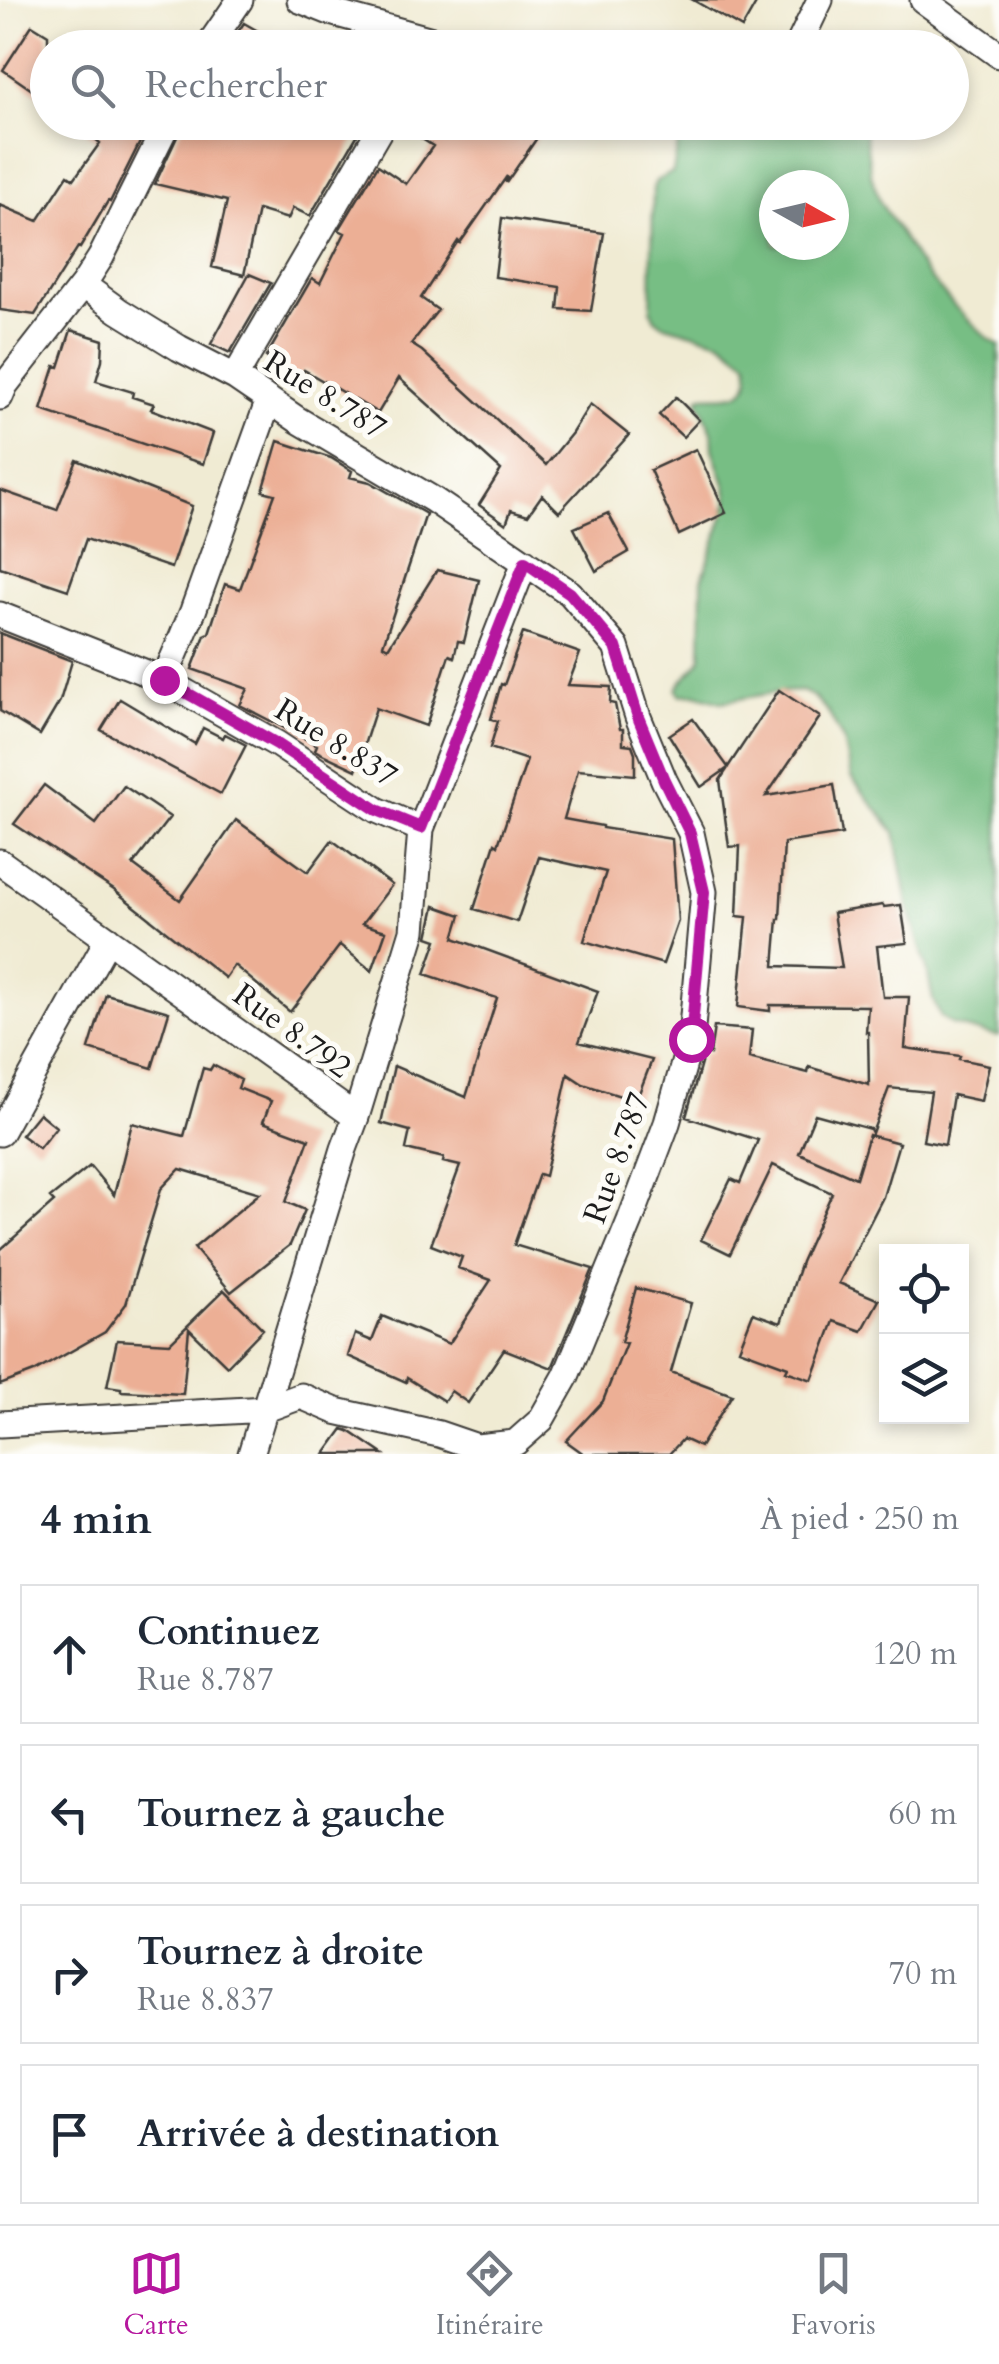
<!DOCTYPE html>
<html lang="fr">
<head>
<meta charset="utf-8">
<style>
  :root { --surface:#fff; --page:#f6f6f7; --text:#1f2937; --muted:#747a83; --line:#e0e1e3; --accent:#b5179e }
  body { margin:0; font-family:Cardo,serif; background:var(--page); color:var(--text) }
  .controls { position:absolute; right:30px; bottom:30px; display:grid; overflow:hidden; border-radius:0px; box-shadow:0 5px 15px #0003 }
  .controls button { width:90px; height:90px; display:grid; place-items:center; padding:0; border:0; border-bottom:2px solid var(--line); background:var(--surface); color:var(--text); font:50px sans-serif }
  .compass { position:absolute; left:759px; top:170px; width:90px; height:90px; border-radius:50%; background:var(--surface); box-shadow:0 5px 15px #0003; rotate:98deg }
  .stop { position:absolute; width:30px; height:30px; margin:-22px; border:8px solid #b5179e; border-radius:50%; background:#fff }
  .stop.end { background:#b5179e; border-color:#fff; box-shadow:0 2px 10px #0008 }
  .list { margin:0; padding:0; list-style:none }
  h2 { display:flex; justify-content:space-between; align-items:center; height:130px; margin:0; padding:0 40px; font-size:42px }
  h2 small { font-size:32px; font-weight:400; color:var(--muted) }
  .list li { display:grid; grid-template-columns:65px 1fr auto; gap:30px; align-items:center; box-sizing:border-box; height:140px; margin:0 20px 20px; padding:0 20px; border:2px solid var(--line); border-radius:0px }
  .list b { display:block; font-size:38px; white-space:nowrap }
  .list p { margin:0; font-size:32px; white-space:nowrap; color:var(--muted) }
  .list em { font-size:32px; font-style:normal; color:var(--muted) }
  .icon { flex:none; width:55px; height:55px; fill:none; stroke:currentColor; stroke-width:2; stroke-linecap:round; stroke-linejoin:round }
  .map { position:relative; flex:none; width:999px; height:1454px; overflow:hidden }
  .search { position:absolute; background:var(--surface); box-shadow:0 5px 15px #0003; left:30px; right:30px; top:30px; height:110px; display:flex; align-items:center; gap:25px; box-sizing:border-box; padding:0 35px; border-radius:55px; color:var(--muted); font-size:38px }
  .sheet { height:770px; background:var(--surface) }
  nav { display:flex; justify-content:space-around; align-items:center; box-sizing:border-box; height:140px; border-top:2px solid var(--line); background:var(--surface); font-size:28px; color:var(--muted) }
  nav a { display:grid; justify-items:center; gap:5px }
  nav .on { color:var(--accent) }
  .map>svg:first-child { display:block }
  .forest { fill:#77be84; stroke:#4a6d50; stroke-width:2.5; fill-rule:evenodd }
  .building { fill:#ecaf95 }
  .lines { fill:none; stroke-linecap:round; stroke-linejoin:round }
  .minor-casing { stroke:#3c3b37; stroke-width:29 }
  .minor { stroke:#fff; stroke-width:25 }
  .route { stroke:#b5179e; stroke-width:12 }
  .labels { text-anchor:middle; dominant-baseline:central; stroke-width:10; stroke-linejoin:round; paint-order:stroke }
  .street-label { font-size:32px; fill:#1c1c1c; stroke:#fdfcf7 }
</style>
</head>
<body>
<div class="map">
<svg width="999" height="1454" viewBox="0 0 999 1454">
  <rect width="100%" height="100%" fill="#fdfcf7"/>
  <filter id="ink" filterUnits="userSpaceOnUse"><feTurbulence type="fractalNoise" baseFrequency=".01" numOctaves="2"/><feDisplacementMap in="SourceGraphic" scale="20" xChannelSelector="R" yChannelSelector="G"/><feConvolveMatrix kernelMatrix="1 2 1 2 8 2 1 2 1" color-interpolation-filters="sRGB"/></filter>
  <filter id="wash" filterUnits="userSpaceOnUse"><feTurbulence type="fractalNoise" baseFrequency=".0048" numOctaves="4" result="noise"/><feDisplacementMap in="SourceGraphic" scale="40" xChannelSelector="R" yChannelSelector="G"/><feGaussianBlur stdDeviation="2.25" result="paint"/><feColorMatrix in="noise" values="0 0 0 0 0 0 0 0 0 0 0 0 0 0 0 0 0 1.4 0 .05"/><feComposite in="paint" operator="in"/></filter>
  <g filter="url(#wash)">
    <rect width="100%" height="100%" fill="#f0ebd3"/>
    <!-- forest -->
    <path class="forest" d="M682 123H857L865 133 871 175 880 202 923 270 958 310 988 338 999 345V1037L953 1025 941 1017 933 1000 927 969 909 910 895 832 851 777 843 740 828 712 814 697 802 691 779 692 721 702 696 694 680 695 677 690C682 676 695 671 701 658L702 580 728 502 726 487 713 449 712 432 698 399 702 396C731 394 755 401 748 362L721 341 662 324 654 318 651 311 653 188 656 181 673 172ZM774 185H834V245H774Z"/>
    <g id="blocks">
      <!-- building -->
      <path class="building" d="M693 0H758L742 28Z
        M244 23 288 48H227Z
        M32 25 48 35V101L3 70Z
        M75 122H150L110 202 108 201 80 248 78 247 35 315 0 310V205L38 221 68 175 74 179 100 143Z
        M184 122H365L310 216 293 208 288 219 258 210 244 275 212 267 227 201 155 184Z
        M400 122H521L539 135 506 183 507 176 460 243 458 241 421 298 438 310 411 344 422 351 546 465 572 433 590 404 629 435 559 512 542 495 528 515 511 510 506 524 479 505 501 470 399 378 378 413 304 370 298 379 266 357 312 278 320 283 345 233 339 230 378 165 406 184 433 146 400 125Z
        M502 218 604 233 591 311 558 309 560 287 495 277Z
        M249 274 271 283 230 353 211 344Z
        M71 330 103 340 102 360 96 381 133 392 132 397 154 404 151 409 213 433 203 464 41 410 55 366 59 367Z
        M676 397 699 420 683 437 659 415Z
        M278 441 331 458 352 471 350 477 370 482 426 514 383 645 388 648 437 570 479 580 464 642 458 641 454 657 449 655 426 726 376 708 356 770 320 753 315 750 317 745 240 705 248 689 192 669 205 635 209 633 225 584 240 589 275 494 263 491Z
        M696 449 726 513 679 535 650 470Z
        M77 460 192 506 171 568 86 539 68 590 0 567V490L57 510Z
        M608 513 629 552 596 571 574 528Z
        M0 633 72 661 60 701 40 735 0 711Z
        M523 633 580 653 568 685 611 687 610 703 615 704 620 729H623V744L632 745 635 753V775L578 770 564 819 602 826V828L672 839 678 921 663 964 584 941 606 872 539 857 517 922 474 909 495 843 498 845 527 760 490 748 498 721 491 719 501 684 504 685Z
        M779 690 820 717 766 796 834 785 842 834 784 843 780 919H778L774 966 842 968 833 913 883 905 884 907 901 905 907 943 877 946 883 997H909L905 1048 960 1056 959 1059 989 1065 981 1101 953 1095 945 1145 923 1141 931 1092 889 1088 872 1133 870 1129 815 1114 799 1153 856 1178 869 1135 899 1143 883 1197 839 1283 879 1300 862 1331 834 1321 812 1380 786 1371 788 1367 739 1349 753 1313 781 1323 801 1262 832 1193 773 1165 730 1254 701 1240 731 1179 740 1183 758 1140 686 1117 704 1053 710 1054 714 1027 752 1030 749 1058 808 1073 809 1067 869 1085 868 1032H866L868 1006 770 1005V1011L738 1007 747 917 737 916 740 846 729 847 720 780 728 768 701 787 669 735 693 719 728 767Z
        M120 699 195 744 203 728 223 738 225 734 246 745 221 794 101 730Z
        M44 785 96 824 124 786 170 817 133 865 180 900 236 820 308 872 332 840 392 885 362 924 386 931 372 971 340 945 290 1012 234 965 225 978 114 890 14 824Z
        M435 906 461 915 454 938 598 991 579 1042 652 1060 636 1101 583 1084 568 1074 545 1176 539 1174 514 1245 593 1269 552 1368 504 1349 468 1403 451 1391 444 1401 407 1378 406 1382 348 1356 355 1334 372 1341 382 1316 449 1344 491 1280 458 1268 462 1257 431 1245 460 1166 443 1162 444 1158 406 1149 410 1131 381 1123 394 1066 466 1097 497 998 425 974 437 940 428 937Z
        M106 994 169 1012 152 1068 89 1049Z
        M213 1065 241 1080 238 1088 271 1101 263 1122 309 1139 286 1202 305 1210 290 1245 231 1292 194 1248 260 1193 180 1169 161 1189 126 1304 105 1332 34 1372 0 1385V1250L54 1202 50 1198 90 1166 114 1195 132 1123 184 1136 203 1068 210 1070Z
        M39 1113 56 1127 39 1148 21 1135Z
        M636 1288 691 1303 671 1372 732 1395 700 1447 683 1439 669 1454H584L566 1441 603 1401 626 1343 621 1342Z
        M224 1290 263 1329 227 1366 189 1329 183 1394 121 1391V1388L107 1386 117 1340 170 1343Z
        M343 1429 349 1431 383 1454H325Z"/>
    </g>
  </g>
  <g filter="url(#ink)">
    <use href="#blocks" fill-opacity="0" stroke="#3c3b37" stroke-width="2.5"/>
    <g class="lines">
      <defs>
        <path id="minor" d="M300 0 330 12 432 40 508 48
          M923 0 999 55
          M207 48 240 0
          M797 48 820 0
          M235 377 384 122
          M0 397 5 385 83 285 101 257 168 122
          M0 615 164 680 277 744 377 810 421 829 413 931 356 1117
          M164 680 193 611 269 400
          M421 829 525 562
          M0 862 356 1117 344 1149 251 1454
          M0 1133 108 939
          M0 1424 266 1409 301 1396 336 1411 439 1434 477 1447 515 1443 541 1420 566 1376 630 1221 667 1123 691 1039 704 892 691 833 664 780 638 717 616 647 570 593 432 499 298 420 235 377 179 348 119 311 83 285"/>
      </defs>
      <!-- minor casing -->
      <use href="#minor" class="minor-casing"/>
      <!-- minor -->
      <use href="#minor" class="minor"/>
    </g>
  </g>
  <g class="lines" filter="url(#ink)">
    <!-- route -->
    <path class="route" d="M164 680 277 744 377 810 421 828 525 562 570 593 616 647 638 717 664 780 690 833 704 892 691 1039"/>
  </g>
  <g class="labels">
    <!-- street labels -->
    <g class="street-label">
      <text transform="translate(325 395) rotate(32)">Rue 8.787</text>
      <text transform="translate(336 743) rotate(32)">Rue 8.837</text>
      <text transform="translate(292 1031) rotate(36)">Rue 8.792</text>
      <text transform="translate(617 1158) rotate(-70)">Rue 8.787</text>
    </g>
  </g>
</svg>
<div class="controls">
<button><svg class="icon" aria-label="locate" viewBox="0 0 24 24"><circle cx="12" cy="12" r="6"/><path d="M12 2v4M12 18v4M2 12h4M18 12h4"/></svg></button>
<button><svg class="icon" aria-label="layers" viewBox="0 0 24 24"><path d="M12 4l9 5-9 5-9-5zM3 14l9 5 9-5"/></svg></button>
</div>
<svg class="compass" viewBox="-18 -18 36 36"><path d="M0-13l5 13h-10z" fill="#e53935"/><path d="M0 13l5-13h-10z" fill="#747a83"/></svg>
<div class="stop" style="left:691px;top:1039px"></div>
<div class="stop end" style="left:164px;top:680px"></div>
<div class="search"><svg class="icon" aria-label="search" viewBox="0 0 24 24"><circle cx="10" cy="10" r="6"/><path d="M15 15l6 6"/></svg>Rechercher</div>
</div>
<section class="sheet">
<h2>4 min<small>À pied · 250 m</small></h2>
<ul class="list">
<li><svg class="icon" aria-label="ahead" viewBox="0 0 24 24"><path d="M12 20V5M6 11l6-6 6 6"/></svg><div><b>Continuez</b><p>Rue 8.787</p></div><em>120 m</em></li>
<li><svg class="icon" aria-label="left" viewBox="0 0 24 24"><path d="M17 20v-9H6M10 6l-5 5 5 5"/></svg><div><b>Tournez à gauche</b></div><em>60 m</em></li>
<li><svg class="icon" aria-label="right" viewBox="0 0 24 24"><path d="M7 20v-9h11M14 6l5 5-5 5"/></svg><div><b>Tournez à droite</b><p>Rue 8.837</p></div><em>70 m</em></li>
<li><svg class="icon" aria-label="arrive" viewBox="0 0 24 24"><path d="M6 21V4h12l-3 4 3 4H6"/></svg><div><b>Arrivée à destination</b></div></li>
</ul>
</section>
<nav>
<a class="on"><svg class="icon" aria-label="map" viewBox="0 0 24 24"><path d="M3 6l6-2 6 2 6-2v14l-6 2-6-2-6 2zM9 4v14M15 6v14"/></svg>Carte</a>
<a><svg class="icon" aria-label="directions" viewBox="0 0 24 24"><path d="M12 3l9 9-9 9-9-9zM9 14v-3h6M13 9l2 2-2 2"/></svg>Itinéraire</a>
<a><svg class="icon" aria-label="saved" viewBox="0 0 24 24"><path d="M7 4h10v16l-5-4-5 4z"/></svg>Favoris</a>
</nav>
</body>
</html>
